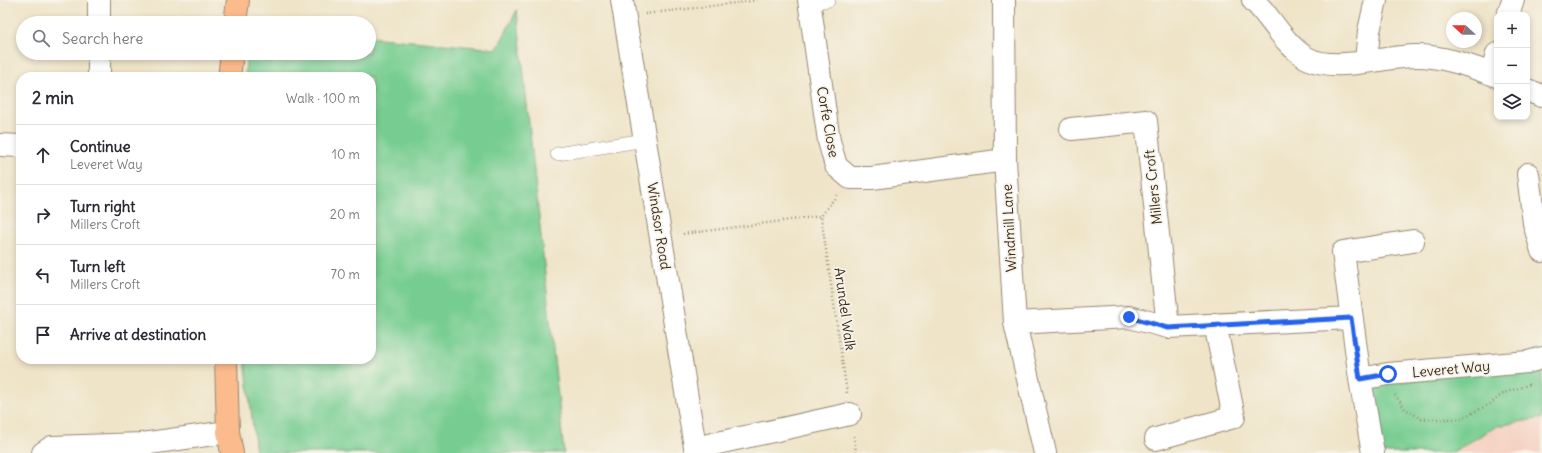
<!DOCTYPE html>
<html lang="en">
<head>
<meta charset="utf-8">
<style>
  :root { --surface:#fff; --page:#f2f2f3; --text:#2b2b33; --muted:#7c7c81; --line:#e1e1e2 }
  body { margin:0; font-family:Delius,sans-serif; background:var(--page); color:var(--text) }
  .controls { position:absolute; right:12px; top:12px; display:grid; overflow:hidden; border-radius:8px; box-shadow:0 2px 6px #0003 }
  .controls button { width:36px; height:36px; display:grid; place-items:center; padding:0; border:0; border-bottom:1px solid var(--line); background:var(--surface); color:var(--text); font:20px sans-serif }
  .compass { position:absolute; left:1446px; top:12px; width:36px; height:36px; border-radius:50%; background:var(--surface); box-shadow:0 2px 6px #0003; rotate:292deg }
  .stop { position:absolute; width:12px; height:12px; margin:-9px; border:3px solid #2563eb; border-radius:50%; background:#fff }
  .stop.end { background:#2563eb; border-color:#fff; box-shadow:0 1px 4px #0008 }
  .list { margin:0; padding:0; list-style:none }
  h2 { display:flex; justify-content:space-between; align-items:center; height:52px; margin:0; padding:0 16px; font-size:17px }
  h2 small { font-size:13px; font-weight:400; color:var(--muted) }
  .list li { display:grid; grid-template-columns:26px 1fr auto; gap:12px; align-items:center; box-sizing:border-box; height:60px; padding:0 16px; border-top:1px solid var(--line) }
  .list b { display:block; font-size:15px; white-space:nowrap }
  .list p { margin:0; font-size:13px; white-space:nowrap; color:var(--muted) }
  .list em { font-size:13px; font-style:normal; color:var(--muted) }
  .icon { flex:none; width:22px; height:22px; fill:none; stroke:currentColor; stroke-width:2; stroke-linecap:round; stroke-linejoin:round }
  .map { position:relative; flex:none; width:1542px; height:453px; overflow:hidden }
  .search { position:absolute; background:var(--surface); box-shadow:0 2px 6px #0003; left:16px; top:16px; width:360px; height:44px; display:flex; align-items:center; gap:10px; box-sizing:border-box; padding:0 14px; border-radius:22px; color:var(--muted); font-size:15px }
  .panel { position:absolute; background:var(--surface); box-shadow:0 2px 6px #0003; left:16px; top:72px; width:360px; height:292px; border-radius:16px }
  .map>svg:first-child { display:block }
  .built { fill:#f5d2c3 }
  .green { fill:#77cd91; stroke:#597c58 }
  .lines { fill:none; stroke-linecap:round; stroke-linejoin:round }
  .service-casing { stroke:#958773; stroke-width:14 }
  .minor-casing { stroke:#958773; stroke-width:24 }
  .primary-casing { stroke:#958773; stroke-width:24 }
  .path { stroke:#958773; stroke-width:2.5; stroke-dasharray:1 3; stroke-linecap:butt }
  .service { stroke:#fff; stroke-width:13 }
  .minor { stroke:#fff; stroke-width:22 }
  .primary { stroke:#fbbb8c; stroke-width:22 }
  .route { stroke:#2563eb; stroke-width:5 }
  .labels { text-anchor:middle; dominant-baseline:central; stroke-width:3.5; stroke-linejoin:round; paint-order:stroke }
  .street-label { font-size:14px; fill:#3b2a1e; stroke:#f7f3e8 }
</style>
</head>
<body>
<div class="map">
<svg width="1542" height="453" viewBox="0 0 1542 453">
  <rect width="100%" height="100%" fill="#f7f3e8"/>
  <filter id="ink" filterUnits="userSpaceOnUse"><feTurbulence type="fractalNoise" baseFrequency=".025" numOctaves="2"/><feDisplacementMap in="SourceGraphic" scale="8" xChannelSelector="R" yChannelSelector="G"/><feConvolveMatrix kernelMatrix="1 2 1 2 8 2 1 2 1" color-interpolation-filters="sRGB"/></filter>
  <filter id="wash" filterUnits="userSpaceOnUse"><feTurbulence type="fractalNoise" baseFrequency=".012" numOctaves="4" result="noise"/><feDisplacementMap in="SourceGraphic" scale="16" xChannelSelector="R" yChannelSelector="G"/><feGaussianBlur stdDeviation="0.9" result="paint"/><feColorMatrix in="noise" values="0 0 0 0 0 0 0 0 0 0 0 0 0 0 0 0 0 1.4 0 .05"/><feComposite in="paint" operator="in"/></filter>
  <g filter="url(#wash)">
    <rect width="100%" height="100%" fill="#efe4c8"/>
    <!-- built -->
    <path class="built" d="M1542 418V453H1451L1497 426Z"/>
    <!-- green -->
    <path class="green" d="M517 10 564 453H256L245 359H371V77H245L247 53H369V37L497 49Z
      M1542 362V418L1497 426 1451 453H1380L1367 386Z"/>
  </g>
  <g filter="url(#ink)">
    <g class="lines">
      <defs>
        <path id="service" d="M810 3 829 0
          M557 154 645 140"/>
        <path id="minor" d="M622 0 696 453
          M809 0 829 141 836 166 850 178H872L1005 160
          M1004 0 1005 160 1015 323 1045 453
          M1253 0C1272 18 1283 44 1307 58 1334 73 1385 56 1416 56 1443 56 1467 65 1492 74
          M1508 15 1513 0
          M99 23V0
          M99 53V77
          M1497 54 1492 74 1497 76
          M1366 60 1369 31 1376 0
          M1527 90 1542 96
          M1071 129 1146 121 1168 327
          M0 145 21 146
          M1528 174 1534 223 1542 251
          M1015 323 1129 317 1168 327 1351 318
          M1360 379 1388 374 1528 362 1542 358
          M1156 439 1234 417 1215 324
          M695 448 850 414
          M43 453 52 447 142 444 228 432
          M1373 453 1360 379 1343 252 1413 241"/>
        <path id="primary" d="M235 23 238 0
          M229 77 232 53
          M226 359 228 432 232 453"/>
      </defs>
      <!-- service casing -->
      <use href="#service" class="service-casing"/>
      <!-- minor casing -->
      <use href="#minor" class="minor-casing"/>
      <!-- primary casing -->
      <use href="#primary" class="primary-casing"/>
      <!-- path -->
      <path class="path" d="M645 14 760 0
        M837 195 821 216 847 393
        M683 234 821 216
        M1395 395 1405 409 1422 419H1460L1490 404 1504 393 1531 384
        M854 436 856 453"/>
      <!-- service -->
      <use href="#service" class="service"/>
      <!-- minor -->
      <use href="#minor" class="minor"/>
      <!-- primary -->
      <use href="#primary" class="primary"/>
    </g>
  </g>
  <g class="lines" filter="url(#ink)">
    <!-- route -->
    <path class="route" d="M1129 317 1168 328 1351 318 1360 379 1388 374"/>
  </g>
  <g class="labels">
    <!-- street labels -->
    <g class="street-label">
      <text transform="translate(828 122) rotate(80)">Corfe Close</text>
      <text transform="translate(1153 187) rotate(-96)">Millers Croft</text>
      <text transform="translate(659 226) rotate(81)">Windsor Road</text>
      <text transform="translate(1009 228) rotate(-93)">Windmill Lane</text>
      <text transform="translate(845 309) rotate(82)">Arundel Walk</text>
      <text transform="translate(1451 369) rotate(-5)">Leveret Way</text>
    </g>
  </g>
</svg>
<div class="controls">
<button>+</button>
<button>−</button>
<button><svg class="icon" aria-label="layers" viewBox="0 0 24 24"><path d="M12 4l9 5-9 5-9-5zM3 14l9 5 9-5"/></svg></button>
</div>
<svg class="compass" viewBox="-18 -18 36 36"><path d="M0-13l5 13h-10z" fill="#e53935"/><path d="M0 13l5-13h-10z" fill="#7c7c81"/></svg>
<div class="stop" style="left:1388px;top:374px"></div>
<div class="stop end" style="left:1129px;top:317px"></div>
<div class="search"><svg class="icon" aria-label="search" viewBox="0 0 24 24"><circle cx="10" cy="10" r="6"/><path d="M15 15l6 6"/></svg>Search here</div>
<section class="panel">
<h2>2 min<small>Walk · 100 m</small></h2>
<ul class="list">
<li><svg class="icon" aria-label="ahead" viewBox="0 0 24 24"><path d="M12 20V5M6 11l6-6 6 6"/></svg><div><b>Continue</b><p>Leveret Way</p></div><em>10 m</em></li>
<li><svg class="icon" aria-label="right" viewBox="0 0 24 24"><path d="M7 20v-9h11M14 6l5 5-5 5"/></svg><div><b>Turn right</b><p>Millers Croft</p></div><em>20 m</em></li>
<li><svg class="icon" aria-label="left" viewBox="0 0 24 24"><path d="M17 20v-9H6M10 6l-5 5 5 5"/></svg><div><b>Turn left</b><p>Millers Croft</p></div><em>70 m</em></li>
<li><svg class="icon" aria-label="arrive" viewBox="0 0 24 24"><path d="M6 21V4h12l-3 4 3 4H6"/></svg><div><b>Arrive at destination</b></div></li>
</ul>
</section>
</div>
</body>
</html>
